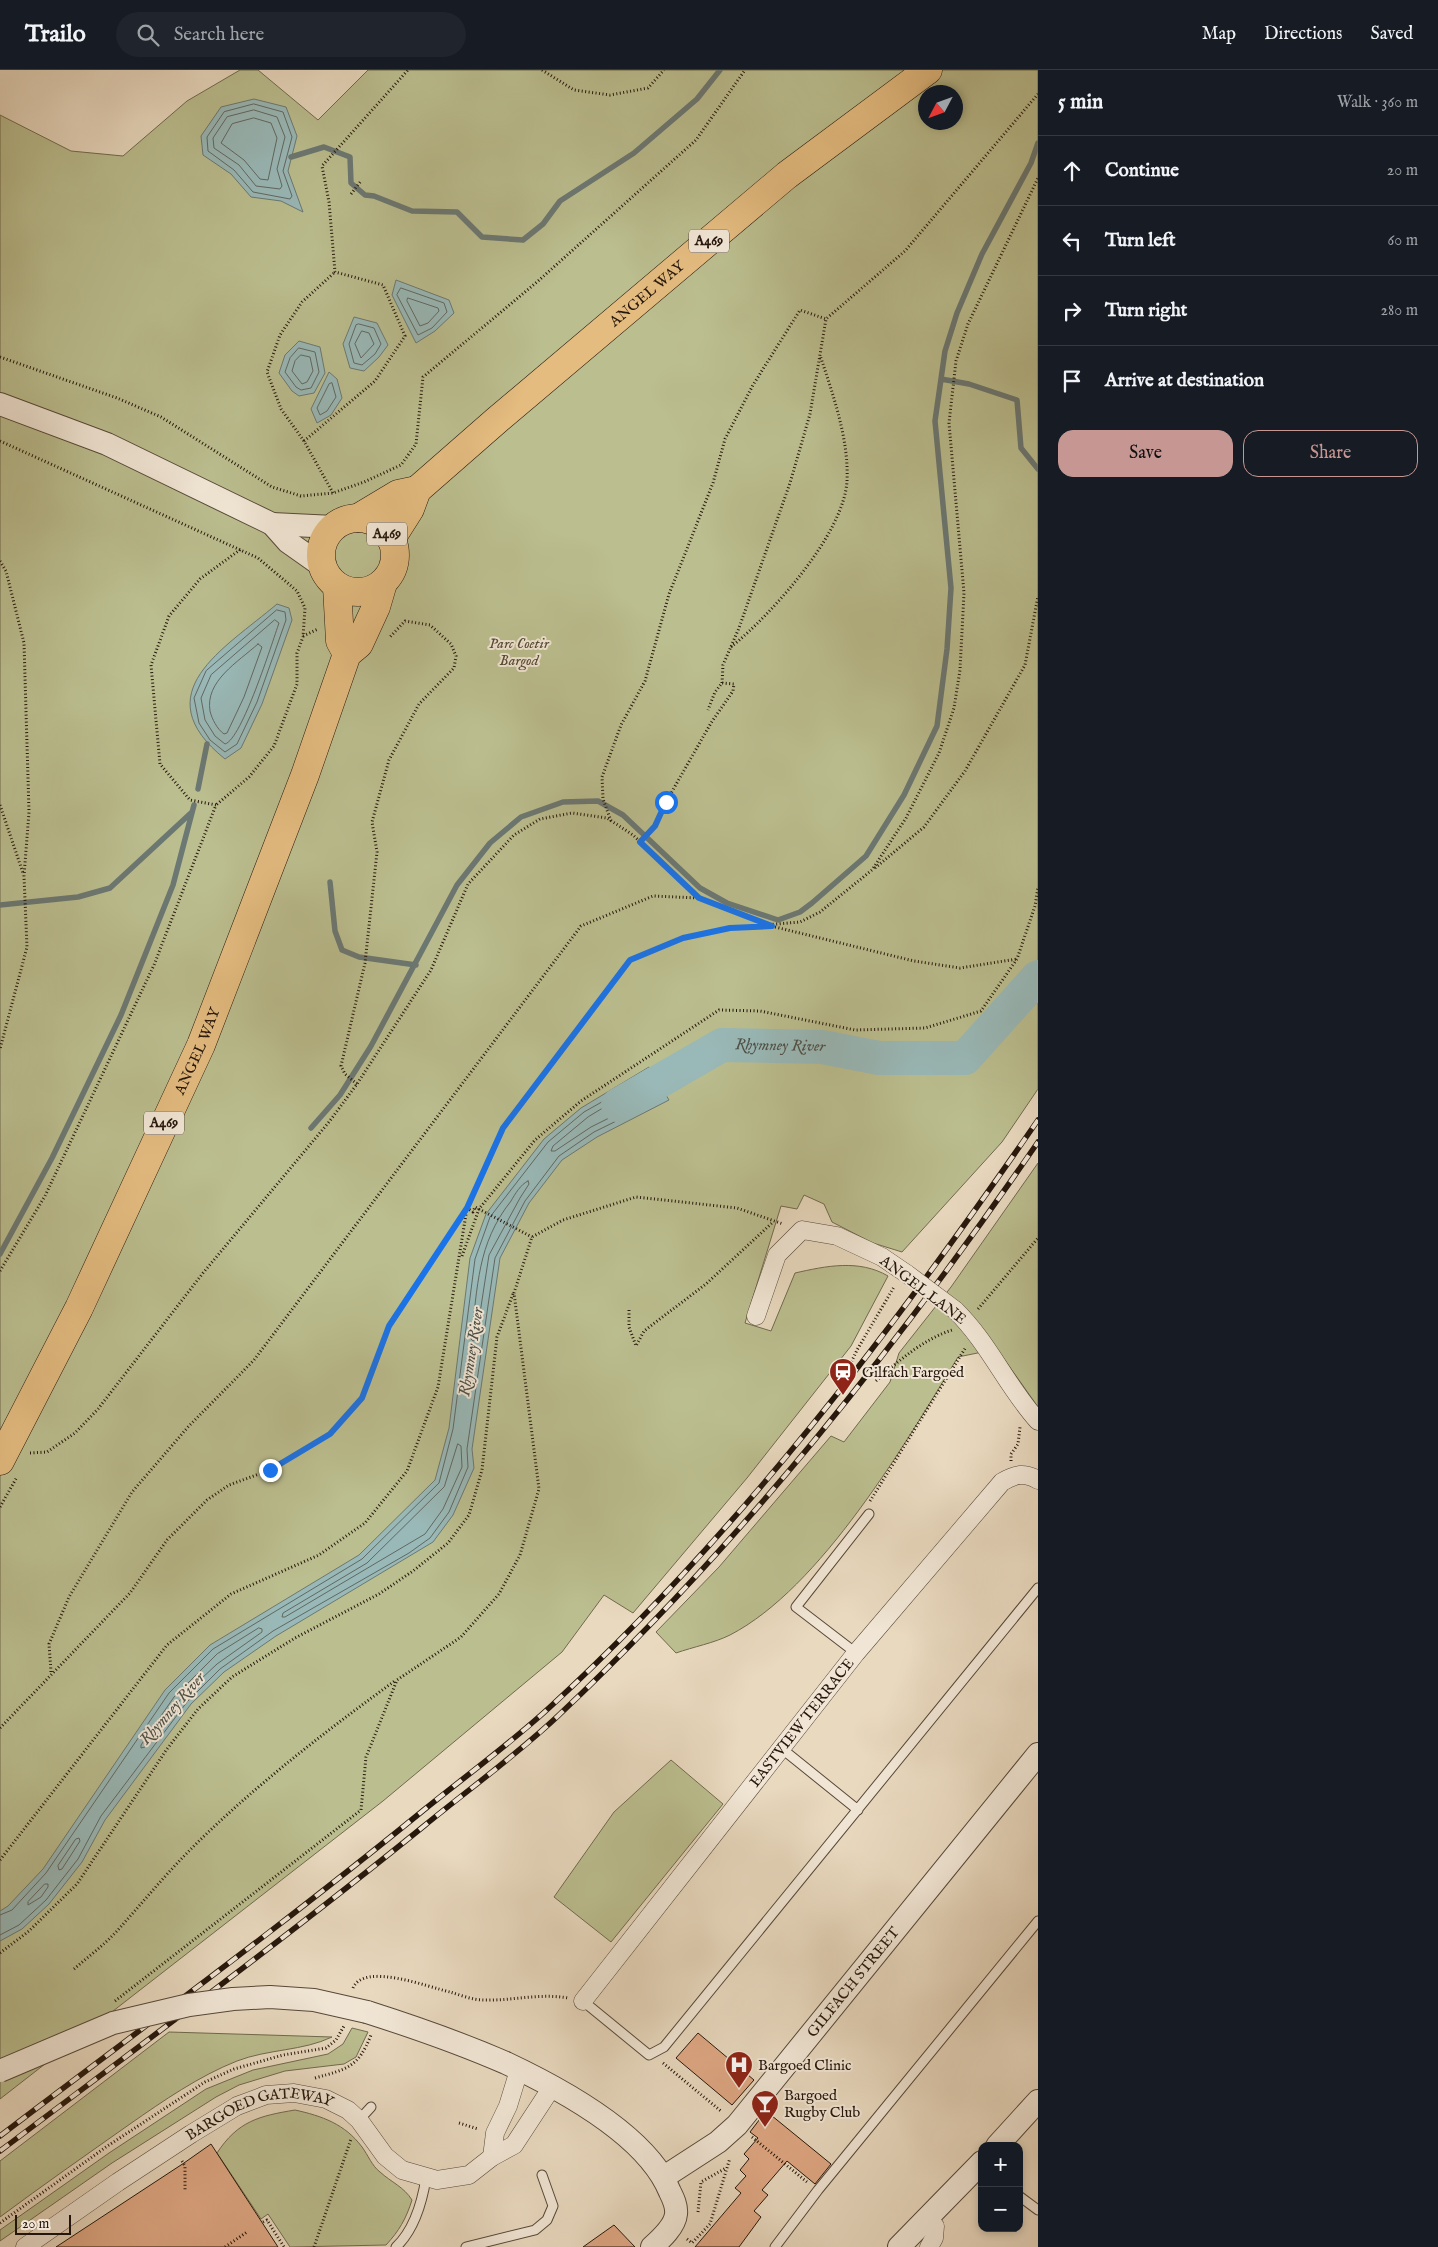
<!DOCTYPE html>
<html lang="en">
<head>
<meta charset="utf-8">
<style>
  :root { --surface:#171b24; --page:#20242c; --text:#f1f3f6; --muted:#9ea1a6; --line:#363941; --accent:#c59692 }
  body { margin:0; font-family:"IM FELL English",serif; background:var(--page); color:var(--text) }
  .controls { position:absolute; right:15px; bottom:15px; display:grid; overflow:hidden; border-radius:10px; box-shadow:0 2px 8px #0003 }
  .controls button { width:45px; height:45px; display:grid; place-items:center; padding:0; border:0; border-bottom:1px solid var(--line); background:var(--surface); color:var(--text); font:25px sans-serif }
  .compass { position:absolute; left:918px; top:15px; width:45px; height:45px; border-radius:50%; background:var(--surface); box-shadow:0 2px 8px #0003; rotate:229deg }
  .scale { position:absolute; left:15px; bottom:12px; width:56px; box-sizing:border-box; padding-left:5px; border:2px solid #26170c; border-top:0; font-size:14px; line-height:18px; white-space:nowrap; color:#26170c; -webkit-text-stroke:4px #f1e6d5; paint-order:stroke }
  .stop { position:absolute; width:15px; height:15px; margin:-11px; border:4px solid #1a73e8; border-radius:50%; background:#fff }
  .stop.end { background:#1a73e8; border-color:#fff; box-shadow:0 1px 5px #0008 }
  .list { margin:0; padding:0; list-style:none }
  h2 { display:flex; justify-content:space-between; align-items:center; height:65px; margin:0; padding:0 20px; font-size:21px }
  h2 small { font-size:16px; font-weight:400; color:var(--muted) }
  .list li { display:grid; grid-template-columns:32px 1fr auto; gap:15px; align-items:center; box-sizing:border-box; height:70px; padding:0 20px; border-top:1px solid var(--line) }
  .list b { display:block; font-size:19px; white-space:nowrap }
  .list em { font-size:16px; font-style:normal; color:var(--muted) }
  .actions { display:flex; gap:10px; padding:15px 20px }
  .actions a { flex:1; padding:11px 0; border:1px solid var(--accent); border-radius:15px; text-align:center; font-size:18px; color:var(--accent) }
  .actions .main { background:var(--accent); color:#111 }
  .icon { flex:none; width:28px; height:28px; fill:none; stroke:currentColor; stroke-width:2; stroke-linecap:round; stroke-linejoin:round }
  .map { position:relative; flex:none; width:1038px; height:2177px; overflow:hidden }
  header { display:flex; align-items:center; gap:30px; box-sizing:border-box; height:70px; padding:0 25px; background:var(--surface); border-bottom:1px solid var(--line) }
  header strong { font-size:24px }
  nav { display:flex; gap:28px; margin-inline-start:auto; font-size:18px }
  .search { width:350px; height:45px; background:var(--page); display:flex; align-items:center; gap:12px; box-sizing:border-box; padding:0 18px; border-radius:28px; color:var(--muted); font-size:19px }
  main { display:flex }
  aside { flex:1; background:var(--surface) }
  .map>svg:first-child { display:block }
  .green { fill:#bbbe8f; stroke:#706a4e; fill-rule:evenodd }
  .water { fill:#99b9b8; stroke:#6b7873 }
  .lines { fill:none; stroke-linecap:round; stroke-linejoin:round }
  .shore { stroke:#606862; stroke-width:1 }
  .stream { stroke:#6b7873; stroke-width:5.5 }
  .river { stroke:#99b9b8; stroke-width:34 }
  .building { fill:#dfa884; stroke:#26170c }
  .service-casing { stroke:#574839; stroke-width:11 }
  .minor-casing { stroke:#574839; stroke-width:19 }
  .tertiary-casing { stroke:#574839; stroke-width:24 }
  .primary-casing { stroke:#26170c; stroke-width:29 }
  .path { stroke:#26170c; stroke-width:3; stroke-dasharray:1 2.5; stroke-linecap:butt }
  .service { stroke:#f1e6d5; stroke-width:9 }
  .minor { stroke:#f1e6d5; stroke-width:18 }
  .tertiary { stroke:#f1e6d5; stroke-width:22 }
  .primary { stroke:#e4bc80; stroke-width:28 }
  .rail-casing { stroke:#26170c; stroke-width:5.5 }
  .rail { stroke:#f1e6d5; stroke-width:4; stroke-dasharray:11; stroke-linecap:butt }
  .minor-bridge-casing { stroke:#574839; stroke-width:19; stroke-linecap:butt }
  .tertiary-bridge-casing { stroke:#574839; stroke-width:24; stroke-linecap:butt }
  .minor-bridge { stroke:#f1e6d5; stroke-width:18 }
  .tertiary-bridge { stroke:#f1e6d5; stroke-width:22 }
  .route { stroke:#1a73e8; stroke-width:6 }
  .labels { text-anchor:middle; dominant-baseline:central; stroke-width:4; stroke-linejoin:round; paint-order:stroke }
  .shield { fill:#f1e6d5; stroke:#635548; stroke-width:1 }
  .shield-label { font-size:14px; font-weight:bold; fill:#26170c }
  .street-label { font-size:15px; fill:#26170c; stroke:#f1e6d5 }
  .park-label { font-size:15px; font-style:italic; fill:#534933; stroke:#f1e6d5 }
  .poi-label { font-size:15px; fill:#26170c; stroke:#f1e6d5; text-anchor:start }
  .water-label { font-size:16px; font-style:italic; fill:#4e5048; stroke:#f1e6d5 }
</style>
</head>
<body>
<header>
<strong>Trailo</strong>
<div class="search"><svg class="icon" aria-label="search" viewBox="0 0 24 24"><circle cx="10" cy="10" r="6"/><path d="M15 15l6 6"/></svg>Search here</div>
<nav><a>Map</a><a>Directions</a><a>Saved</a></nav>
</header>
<main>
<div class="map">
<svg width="1038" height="2177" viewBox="0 0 1038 2177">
  <rect width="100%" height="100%" fill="#e9d9bf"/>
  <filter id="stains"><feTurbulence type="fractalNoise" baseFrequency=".004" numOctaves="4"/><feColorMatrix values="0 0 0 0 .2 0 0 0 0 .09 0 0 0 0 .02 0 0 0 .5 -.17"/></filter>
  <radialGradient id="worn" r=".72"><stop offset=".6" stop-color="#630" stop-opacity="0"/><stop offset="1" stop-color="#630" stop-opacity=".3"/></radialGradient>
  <!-- green -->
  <path class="green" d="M240 0H258L318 50 368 0H1038V1019L1002 1072 902 1182 873 1173 832 1152 824 1134 804 1125 797 1139 781 1136 745 1253 771 1261 795 1203C826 1196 859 1189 888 1206L851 1276 747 1408 633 1543 604 1525 562 1582 383 1731 0 2029V45L71 81 123 86 187 31ZM926 22H956V52H926Z
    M1038 1093V1337L997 1279 958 1287C905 1374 821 1518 730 1565 714 1573 693 1577 676 1583L656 1562 719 1497 831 1366 844 1372 890 1312 899 1283 951 1217Z
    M671 1690 723 1734 611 1872 554 1827 614 1742Z
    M352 1958 368 1962 356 1987 344 1994 285 2001 239 2015 216 2027 112 2093 0 2171V2160L109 2083 206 2019 253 2000 328 1984 343 1974Z
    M169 1962 332 1967C303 1981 268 1979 237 1991 199 2006 163 2031 130 2054 86 2085 43 2115 0 2147V2091Z
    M295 2040C322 2046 345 2054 362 2077 368 2085 372 2096 380 2102 391 2112 404 2117 412 2130 406 2149 399 2161 386 2175L290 2177 268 2144 261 2149 217 2083C238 2051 259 2046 295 2040Z"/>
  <!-- water -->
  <path class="water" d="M254 29 286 37 297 66 288 101 303 142 281 131 251 127 231 104 203 85 201 66 221 37Z
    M396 210 449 230 454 243 435 261 416 273 392 225Z
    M354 247 377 253 388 275 379 287 364 301 350 298 343 274Z
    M299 271 320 277 325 303 314 323 299 326 292 321 279 303 285 285Z
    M329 302 337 309 342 328 331 345 317 353 311 339Z
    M277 534 289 538 292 550 262 634 241 678 225 689C143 623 224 579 277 534Z
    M649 997 669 1030 597 1067 562 1090 529 1133 500 1188 472 1379 474 1398 453 1445 433 1472 276 1566 224 1602 191 1634 105 1750 82 1792 49 1834 22 1859 0 1871V1841L8 1836 43 1799 165 1620 210 1575 359 1485 435 1410 449 1358 470 1188 486 1144 544 1069 581 1038Z"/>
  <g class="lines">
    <!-- shore -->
    <path class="shore" d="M254 34 283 42 292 67 283 101 292 126 290 129 253 122 234 100 208 81 207 67 224 42Z
      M254 40 277 47 285 67 277 99 282 116 280 119 256 116 239 95 214 78 213 68 227 47Z
      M254 48 271 53 277 68 268 110 260 109 244 90 221 73 232 54Z
      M401 218 444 233 447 242 432 258 418 265 397 225Z
      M408 228 438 238 439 241 428 253 420 256 407 231Z
      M359 254 374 258 381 274 375 284 362 295 354 293 349 274 356 255Z
      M362 261 369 263 374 274 361 288 355 274Z
      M299 278 315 282 319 302 311 318 301 320 296 317 285 302 290 288Z
      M301 285 310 287 313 301 307 312 302 314 292 301 295 291Z
      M332 313 336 327 327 341 320 345 317 338 329 314Z
      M277 540 285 542 286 550 257 632 237 674 225 682 210 670 199 653 194 628 206 601Z
      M275 550 279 553C272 573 242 669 225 674L215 666 205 650 201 628 211 605Z
      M258 574 262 577 244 627 227 663 224 664C217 659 212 649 210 641 205 611 238 592 258 574Z
      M643 1014 647 1015 652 1024 651 1027 591 1057 555 1081H551L553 1076 588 1047Z
      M528 1111 529 1114 520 1128 489 1185 476 1269 473 1271 471 1269C478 1216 477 1174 511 1131 515 1124 521 1114 528 1111Z
      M458 1374 461 1376 462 1397 443 1439 425 1464 285 1547H282L283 1543 367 1493 444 1417Z
      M259 1558 262 1559V1562L217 1594 183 1626 145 1677 141 1678V1675L174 1627 217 1584Z
      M76 1769 79 1768 80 1771 62 1799 59 1800 58 1796Z
      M45 1814H48V1817L41 1827 28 1835V1832Z
      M0 1845 12 1840 46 1803 169 1623 213 1579 362 1489 439 1413 453 1359 475 1189 490 1147 548 1072 584 1042 648 1006 661 1029 594 1062 559 1086 525 1131 495 1188 467 1379 468 1397 449 1442 430 1468 409 1483 273 1561 220 1599 187 1632 101 1746 78 1789 46 1830 19 1855 0 1865"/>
    <!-- stream -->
    <path class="stream" d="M291 87 324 77 350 87 351 113 365 125 374 126 412 141 457 142 482 167 523 170 543 154 560 131 634 83 697 29 720 0
      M941 309 969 314 1017 330 1021 378 1038 399
      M198 719 207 674
      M330 812 335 861 342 880 359 887 416 895
      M0 835 78 827 110 818 192 742
      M311 1058 340 1025 371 976 457 815 490 773 521 747 563 732 598 731 623 745 700 818 727 833 778 850 800 842 812 833 866 786 904 725 937 656 947 579 951 518 935 351 945 281 957 243 982 184 1031 93 1038 73
      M0 1184 52 1088 121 945 173 815 194 735"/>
    <!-- river -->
    <path class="river" id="s1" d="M618 1035 722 975 822 977 879 988H965L1038 907"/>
  </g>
  <!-- building -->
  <path class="building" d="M698 1963 754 2010 732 2035 676 1988Z
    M766 2041 831 2094 815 2114 787 2091 762 2120 768 2125 754 2141 761 2147 739 2177H695L741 2123 735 2118 746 2106 740 2100 749 2089 744 2084 758 2068 750 2062Z
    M211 2074 278 2177H56L184 2093Z
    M614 2155 635 2177H583Z"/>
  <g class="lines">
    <defs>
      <path id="service" d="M856 1583 796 1537 869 1444
        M781 1678 858 1740
        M583 1931 649 1985 664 1977 1038 1518
        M359 2050 371 2037
        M1019 2126 1038 2140
        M396 2177C414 2160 422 2133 426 2108
        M466 2177 535 2160 547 2150 553 2136 542 2105
        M775 2177 818 2120 1038 1851"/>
      <g id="minor">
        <path d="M955 1240C989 1273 1007 1317 1038 1351"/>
        <path d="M756 1246 777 1185 802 1160 837 1166 882 1187 907 1204"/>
        <path id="s2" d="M583 1931 856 1583 1002 1412C1015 1404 1025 1402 1038 1410"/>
        <path d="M492 2087 495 2063 508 2036 519 2000"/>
        <path d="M928 2149 935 2156 934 2168 929 2177"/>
        <path id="s3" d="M25 2177 118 2112 191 2064 237 2036 266 2025 294 2023 326 2029 348 2040 359 2050 385 2086 402 2100 437 2110 469 2105 492 2087 514 2075 552 2017"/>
      </g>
      <g id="tertiary">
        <path d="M0 334 107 374 272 454 288 472 322 496"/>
        <path d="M272 454 334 457"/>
        <path d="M367 1942C414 1957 460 1973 506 1993 559 2018 647 2065 670 2122 673 2128 677 2136 676 2144 675 2156 661 2169 652 2177"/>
        <path d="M997 2076 1038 2031"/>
        <path id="s4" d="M664 2107 718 2072 737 2055 1038 1684"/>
        <path d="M899 2177 982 2092"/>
      </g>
      <g id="primary">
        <path d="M358 448 398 424 417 420"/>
        <circle cx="358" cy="485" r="37"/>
        <path id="s5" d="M391 469 410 439 417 420 497 350 787 105 928 0"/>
        <path d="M337 516 340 571 347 584"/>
        <path id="s6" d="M0 1391 79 1238 201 975 305 705 347 584 359 574 376 537 383 513"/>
      </g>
    </defs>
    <!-- service casing -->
    <use href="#service" class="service-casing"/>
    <!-- minor casing -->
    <use href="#minor" class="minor-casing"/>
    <!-- tertiary casing -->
    <use href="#tertiary" class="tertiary-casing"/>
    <!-- primary casing -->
    <use href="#primary" class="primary-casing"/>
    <!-- path -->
    <path class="path" d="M542 0 574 20 610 25 648 18 664 0
      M351 124 361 111
      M0 287 117 328 161 347 272 417 301 426 333 423 364 412 401 395 416 374 423 307 537 212 696 70 745 0
      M0 371 258 488 297 521 305 538 303 567 297 583V614L274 676 249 707 216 735
      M304 371 281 339 267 302 280 265 302 232 335 202
      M333 423 304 371 375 311 405 266 383 215 335 202 329 132 322 96 408 0
      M0 491 6 501 24 573 29 742 24 806 27 877 0 979
      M303 566 318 559
      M731 577C771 545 844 464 847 411 849 369 833 325 820 285
      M722 613 723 595 739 558 790 413 810 344 826 249 905 181 1038 24
      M0 735 23 803
      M611 751 603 729 602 707 621 655 645 611 669 524 713 413 725 369 753 315 800 240 826 249
      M640 772 655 756 666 732 711 653 733 621 734 614 722 613 715 622 708 640
      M875 798 924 757 965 701 1025 595 1038 526
      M775 857 914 891 960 898 1017 889
      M357 1014 345 1004 341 996 365 893 377 782 372 752 389 690 419 634 454 598 456 586 451 574 430 555 405 551 389 568
      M462 1186 479 1139 535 1070 581 1031 719 940 760 941 855 960 925 958 981 941 1017 889 1035 836 1038 817
      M0 1201 45 1126 154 895 216 735 190 730 160 694 151 595 169 546 200 509 241 479
      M978 1239 1038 1168
      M629 1240V1257L636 1276 644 1261 706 1214 773 1152
      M850 1295 857 1280 894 1217
      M876 1311C898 1291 924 1269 952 1260
      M30 1383 47 1382 75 1363 98 1339 203 1203 329 1052 357 1014 431 900 468 814 514 765 540 749 572 743 607 748 633 765 699 828 769 855
      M1011 1391V1384L1018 1374 1020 1357
      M870 1431 966 1277
      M0 1437 17 1407
      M51 1602 49 1574 69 1527 132 1422 188 1357 254 1290 581 856 653 826 699 828
      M0 1658 130 1523 167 1470 207 1430 229 1415 270 1400 330 1364 362 1328 389 1255 467 1138 503 1059 630 890 683 868 730 858 800 852 820 842 872 800 906 748 939 683 954 638 960 600 964 523 949 353 956 291 968 254 1038 108
      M0 1790 167 1575 231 1524 319 1485 365 1453 407 1401 438 1317 467 1138 473 1142 475 1137 532 1167
      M0 1883 29 1861 77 1814 167 1679 198 1639 232 1607 295 1568 379 1524 413 1501 448 1473 469 1445 482 1400 497 1267 513 1224
      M74 1899C88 1887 104 1875 117 1861 144 1831 169 1800 199 1771 261 1711 326 1661 396 1610
      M353 1918C364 1892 428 1917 450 1922 460 1925 473 1930 483 1930 512 1931 539 1923 568 1928
      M115 1931 361 1740 366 1687 397 1610 461 1567 499 1524 520 1485 539 1419 514 1223 532 1167 563 1150 636 1127 737 1138 783 1154
      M663 1993 722 2042
      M315 2008C347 1999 358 1998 371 1965
      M459 2053 478 2059
      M752 2067 807 2112
      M182 2091 185 2096V2121
      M698 2142 701 2112 726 2098
      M263 2152 267 2150 284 2177
      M0 2153 106 2077 205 2012 234 1999 283 1985 326 1978 336 1970 344 1956
      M687 2169 692 2173 710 2154 730 2088
      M225 2177 247 2162
      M314 2177 351 2069"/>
    <!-- service -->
    <use href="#service" class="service"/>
    <!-- minor -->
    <use href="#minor" class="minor"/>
    <!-- tertiary -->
    <use href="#tertiary" class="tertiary"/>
    <!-- primary -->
    <use href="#primary" class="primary"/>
    <defs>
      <path id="rail" d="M0 2066C142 1958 287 1852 425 1739 467 1705 511 1673 550 1637 738 1464 894 1259 1038 1050
        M0 2081C142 1974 286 1868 424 1756 469 1719 518 1684 560 1644 741 1473 897 1277 1038 1072"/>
    </defs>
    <!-- rail casing -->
    <use href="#rail" class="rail-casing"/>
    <!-- rail -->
    <use href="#rail" class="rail"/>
    <defs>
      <path id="minor-bridge" d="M907 1204 955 1240"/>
      <path id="tertiary-bridge" d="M0 2001 113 1953 189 1935 233 1929 270 1927 314 1930 367 1942"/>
    </defs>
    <!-- minor-bridge casing -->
    <use href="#minor-bridge" class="minor-bridge-casing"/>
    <!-- tertiary-bridge casing -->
    <use href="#tertiary-bridge" class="tertiary-bridge-casing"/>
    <!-- minor-bridge -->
    <use href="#minor-bridge" class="minor-bridge"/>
    <!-- tertiary-bridge -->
    <use href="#tertiary-bridge" class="tertiary-bridge"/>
  </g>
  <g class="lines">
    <!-- route -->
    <path class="route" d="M270 1400 330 1364 362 1328 389 1256 467 1138 503 1058 630 890 683 868 730 858 772 856 699 828 640 772 655 756 666 732"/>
  </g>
  <!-- icons -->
  <defs>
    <symbol id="station-pin" viewBox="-11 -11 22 30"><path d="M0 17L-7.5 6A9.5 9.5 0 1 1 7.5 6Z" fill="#8f2418" stroke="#f1e6d5"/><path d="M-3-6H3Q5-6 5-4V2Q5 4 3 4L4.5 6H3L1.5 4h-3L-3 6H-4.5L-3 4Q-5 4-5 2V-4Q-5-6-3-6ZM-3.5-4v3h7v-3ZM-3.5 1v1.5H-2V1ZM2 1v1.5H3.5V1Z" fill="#fff"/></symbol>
    <symbol id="hospital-pin" viewBox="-11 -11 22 30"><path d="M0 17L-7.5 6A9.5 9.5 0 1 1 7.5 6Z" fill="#8f2418" stroke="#f1e6d5"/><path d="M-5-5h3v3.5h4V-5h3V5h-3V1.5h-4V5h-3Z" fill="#fff"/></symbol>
    <symbol id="bar-pin" viewBox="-11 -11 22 30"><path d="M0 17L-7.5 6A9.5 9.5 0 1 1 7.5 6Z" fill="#8f2418" stroke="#f1e6d5"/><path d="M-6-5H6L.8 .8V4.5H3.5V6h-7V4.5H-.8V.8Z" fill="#fff"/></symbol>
  </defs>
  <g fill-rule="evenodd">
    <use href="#station-pin" x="827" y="1286" width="32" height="43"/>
    <use href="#hospital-pin" x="723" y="1979" width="32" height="43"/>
    <use href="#bar-pin" x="749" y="2018" width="32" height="43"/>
  </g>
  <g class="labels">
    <!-- shield labels -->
    <g class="shield">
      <rect x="689" y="159.5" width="40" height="23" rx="4"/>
      <rect x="367" y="452.5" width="40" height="23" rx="4"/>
      <rect x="144" y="1041.5" width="40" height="23" rx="4"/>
    </g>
    <g class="shield-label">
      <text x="709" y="171">A469</text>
      <text x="387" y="464">A469</text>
      <text x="164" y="1053">A469</text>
    </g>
    <!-- street labels -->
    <g class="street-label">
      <text stroke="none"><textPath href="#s5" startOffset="358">ANGEL WAY</textPath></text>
      <text stroke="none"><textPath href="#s6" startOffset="455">ANGEL WAY</textPath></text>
      <text transform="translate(923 1220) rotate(37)">ANGEL LANE</text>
      <text stroke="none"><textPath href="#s2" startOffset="354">EASTVIEW TERRACE</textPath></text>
      <text stroke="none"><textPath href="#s4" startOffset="274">GILFACH STREET</textPath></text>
      <text stroke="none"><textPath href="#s3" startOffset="275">BARGOED GATEWAY</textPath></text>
    </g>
    <!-- park labels -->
    <g class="park-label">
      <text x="519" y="573">Parc Coetir<tspan x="519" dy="17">Bargod</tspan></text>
    </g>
    <!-- poi labels -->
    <g class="poi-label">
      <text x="862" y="1302">Gilfach Fargoed</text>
      <text x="758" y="1995">Bargoed Clinic</text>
      <text x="784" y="2025">Bargoed<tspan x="784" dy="17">Rugby Club</tspan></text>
    </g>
    <!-- water labels -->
    <g class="water-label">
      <text stroke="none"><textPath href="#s1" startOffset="178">Rhymney River</textPath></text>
      <text transform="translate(472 1282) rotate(-81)">Rhymney River</text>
      <text transform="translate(173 1639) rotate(-49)">Rhymney River</text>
    </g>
  </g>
  <rect width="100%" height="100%" filter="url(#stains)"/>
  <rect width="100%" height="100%" fill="url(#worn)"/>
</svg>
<div class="controls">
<button>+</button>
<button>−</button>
</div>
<svg class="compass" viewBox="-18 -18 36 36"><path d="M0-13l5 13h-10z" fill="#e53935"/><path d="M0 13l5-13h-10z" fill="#9ea1a6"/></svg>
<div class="scale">20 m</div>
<div class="stop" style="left:666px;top:732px"></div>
<div class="stop end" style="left:270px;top:1400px"></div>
</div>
<aside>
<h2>5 min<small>Walk · 360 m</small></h2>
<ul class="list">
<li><svg class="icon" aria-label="ahead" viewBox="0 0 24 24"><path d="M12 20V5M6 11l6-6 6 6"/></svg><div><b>Continue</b></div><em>20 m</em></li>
<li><svg class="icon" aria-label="left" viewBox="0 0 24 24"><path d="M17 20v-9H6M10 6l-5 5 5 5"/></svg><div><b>Turn left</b></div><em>60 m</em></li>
<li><svg class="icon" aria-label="right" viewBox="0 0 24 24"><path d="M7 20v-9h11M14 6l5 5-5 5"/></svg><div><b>Turn right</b></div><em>280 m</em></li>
<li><svg class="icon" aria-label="arrive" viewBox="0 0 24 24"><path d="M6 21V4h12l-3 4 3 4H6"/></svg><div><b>Arrive at destination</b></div></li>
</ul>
<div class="actions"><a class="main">Save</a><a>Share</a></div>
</aside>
</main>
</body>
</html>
